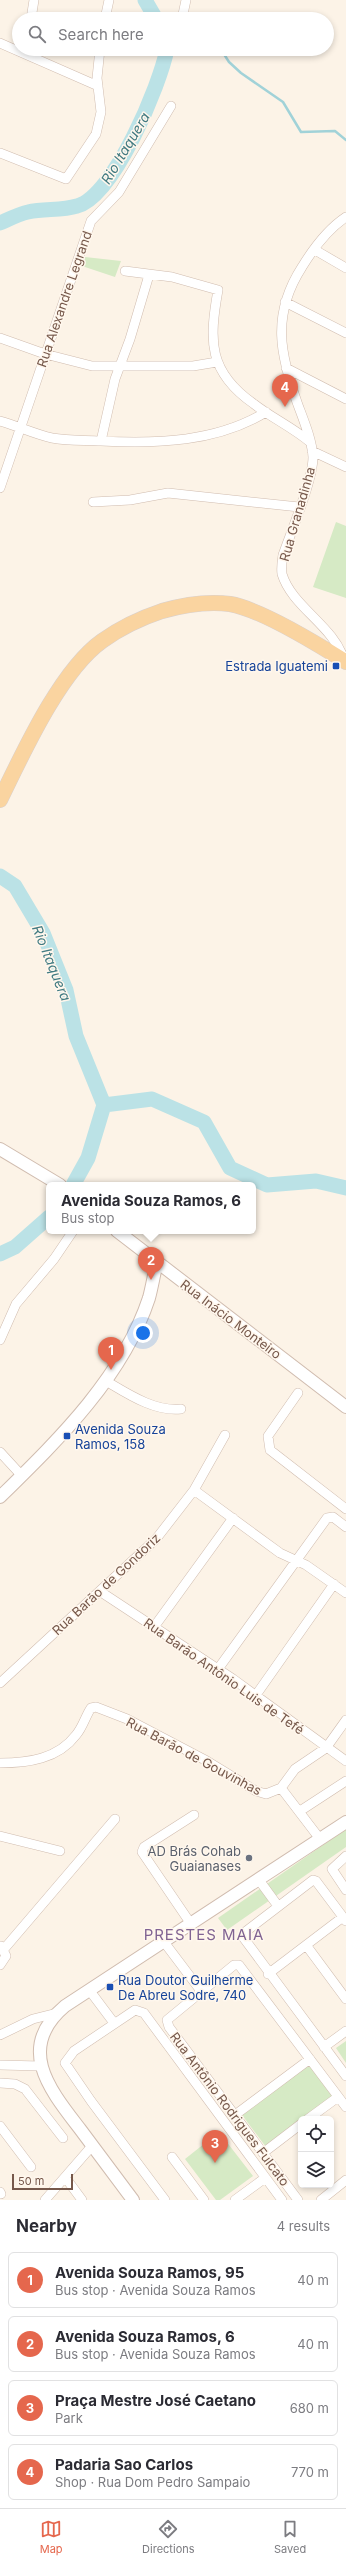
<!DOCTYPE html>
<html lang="en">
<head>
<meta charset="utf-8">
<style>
  :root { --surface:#fff; --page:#f7f7f7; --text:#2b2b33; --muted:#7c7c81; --line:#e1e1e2; --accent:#e5674d }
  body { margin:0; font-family:Inter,sans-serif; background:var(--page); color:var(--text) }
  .controls { position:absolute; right:12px; bottom:12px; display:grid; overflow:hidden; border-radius:6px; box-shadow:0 2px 6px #0003 }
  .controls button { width:36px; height:36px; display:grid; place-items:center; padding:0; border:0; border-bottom:1px solid var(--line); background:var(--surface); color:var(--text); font:20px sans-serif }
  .scale { position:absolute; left:12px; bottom:10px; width:61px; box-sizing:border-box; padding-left:4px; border:2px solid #76584b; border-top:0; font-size:11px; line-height:14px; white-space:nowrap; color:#76584b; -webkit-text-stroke:3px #fff7ed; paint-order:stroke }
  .you { position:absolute; left:143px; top:1333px; width:14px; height:14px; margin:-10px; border:3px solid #fff; border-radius:50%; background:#1a73e8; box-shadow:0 0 0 6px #1a73e833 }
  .badge { display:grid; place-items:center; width:26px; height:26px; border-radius:50%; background:var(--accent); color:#fff; font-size:13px; font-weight:700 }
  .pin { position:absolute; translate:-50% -33px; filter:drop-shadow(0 1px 2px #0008) }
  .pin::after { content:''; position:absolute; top:21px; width:14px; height:12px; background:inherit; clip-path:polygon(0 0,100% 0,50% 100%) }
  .popup { position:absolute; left:46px; top:1182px; width:210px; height:52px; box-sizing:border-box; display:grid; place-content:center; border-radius:6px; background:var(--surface); filter:drop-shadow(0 1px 3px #0005); font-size:13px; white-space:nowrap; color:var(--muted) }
  .popup b { font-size:15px; color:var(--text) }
  .popup::after { content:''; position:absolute; left:50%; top:100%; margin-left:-8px; border:8px solid transparent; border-top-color:var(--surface) }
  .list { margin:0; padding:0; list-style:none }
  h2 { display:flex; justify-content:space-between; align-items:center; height:52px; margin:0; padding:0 16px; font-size:17px }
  h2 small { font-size:13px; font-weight:400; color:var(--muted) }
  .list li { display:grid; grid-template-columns:26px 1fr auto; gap:12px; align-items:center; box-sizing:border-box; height:56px; margin:0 8px 8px; padding:0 8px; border:1px solid var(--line); border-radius:6px }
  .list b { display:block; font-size:15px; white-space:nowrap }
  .list p { margin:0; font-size:13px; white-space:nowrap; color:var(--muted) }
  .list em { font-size:13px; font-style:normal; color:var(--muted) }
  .icon { flex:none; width:22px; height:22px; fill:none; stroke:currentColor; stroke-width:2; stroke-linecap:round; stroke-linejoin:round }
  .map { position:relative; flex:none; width:346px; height:2200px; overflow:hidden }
  .search { position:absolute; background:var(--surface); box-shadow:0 2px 6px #0003; left:12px; right:12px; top:12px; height:44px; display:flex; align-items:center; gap:10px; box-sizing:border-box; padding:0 14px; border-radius:22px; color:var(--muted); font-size:15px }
  .sheet { height:308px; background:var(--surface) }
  nav { display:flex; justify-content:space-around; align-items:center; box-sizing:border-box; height:56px; border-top:1px solid var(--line); background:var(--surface); font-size:11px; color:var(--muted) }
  nav a { display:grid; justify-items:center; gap:2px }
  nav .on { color:var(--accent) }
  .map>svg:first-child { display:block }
  .green { fill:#d6eac5 }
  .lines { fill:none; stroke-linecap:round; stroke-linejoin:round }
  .stream { stroke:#a1d2d8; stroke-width:2.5 }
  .river { stroke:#bbe2e6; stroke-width:15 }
  .minor-casing { stroke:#d0bcaf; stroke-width:10 }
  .tertiary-casing { stroke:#d0bcaf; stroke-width:14 }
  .primary-casing { stroke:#d9d0cd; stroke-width:16 }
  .minor { stroke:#fff; stroke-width:9 }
  .tertiary { stroke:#fff; stroke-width:12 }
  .primary { stroke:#fad4a0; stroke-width:15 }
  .transit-dot { fill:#1a4fb4; stroke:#fff7ed; stroke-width:1.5 }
  .worship-dot { fill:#6b7280; stroke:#fff7ed; stroke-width:1.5 }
  .labels { text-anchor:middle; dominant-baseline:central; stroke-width:3; stroke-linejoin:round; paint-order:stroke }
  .street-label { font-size:13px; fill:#76584b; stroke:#fff7ed }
  .transit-label { font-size:13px; fill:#164399; stroke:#fff7ed; text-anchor:start }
  .worship-label { font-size:13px; fill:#5b616d; stroke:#fff7ed; text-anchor:end }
  .water-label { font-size:14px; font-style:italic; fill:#427b82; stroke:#fff7ed }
  .quarter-label { font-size:15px; letter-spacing:1px; fill:#806392; stroke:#fff7ed }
</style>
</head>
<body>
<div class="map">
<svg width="346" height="2200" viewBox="0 0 346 2200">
  <rect width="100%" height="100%" fill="#fcf3e7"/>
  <!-- green -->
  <path class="green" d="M85 257 121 261 115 277 82 266Z
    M336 522 346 526V598L313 587Z
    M346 1829V1847L227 1930 218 1918Z
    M346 2041V2063L336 2048Z
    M309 2064 334 2096 266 2147 242 2115Z
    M219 2132 253 2176 220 2200H216L185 2159Z"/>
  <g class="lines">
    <!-- stream -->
    <path class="stream" d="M215 49 222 51 229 62 241 73 283 102 301 132 335 131 346 140"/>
    <!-- river -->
    <path class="river" d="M145 0 156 19
      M0 223C9 219 19 214 28 212 44 208 61 211 77 206 114 196 160 85 167 49
      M0 876 15 886 43 933 66 990 76 1036 104 1105
      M104 1105 152 1099 204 1122 230 1168 267 1185 316 1181 346 1188
      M73 1185 88 1158 104 1105
      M0 1254 15 1247 49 1217"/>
    <defs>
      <path id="minor" d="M31 19 34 0
        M105 19 109 0
        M182 19 186 0
        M0 43 98 86
        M0 153 66 179 96 134 101 112 97 78 100 49
        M315 250 346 268
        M125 271 172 277 218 290C209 341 208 372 254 404 272 418 292 427 310 442
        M285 302 346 333
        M0 338 45 354 92 366H193L217 362
        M286 368 346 399
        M0 421C18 426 34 434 52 438 68 441 85 440 101 441 157 444 217 442 266 412
        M101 441 115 379 130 339 149 275
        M312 451 346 467
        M0 488 91 221 119 192 171 106
        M93 502 130 500 168 493 299 507
        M344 660C334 626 292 607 282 574 281 568 282 562 283 555 291 532 313 480 313 457 312 440 304 421 298 405 280 355 271 315 302 267 313 249 328 229 346 217
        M0 1340 16 1304 54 1259 73 1231
        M106 1381C128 1394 155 1412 181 1409
        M298 1393 268 1436 270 1450 346 1509
        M0 1452 22 1476
        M194 1490 280 1553 306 1565 346 1593
        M101 1592 233 1679 346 1761
        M154 1627 233 1518
        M218 1669 327 1518 333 1517 346 1527
        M0 1683 156 1539 194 1490 225 1435
        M256 1695 334 1584
        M0 1763C28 1763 58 1759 76 1735 83 1727 85 1717 91 1708L96 1707 127 1719 207 1761 256 1791 266 1794 281 1788 295 1769 326 1748 346 1720
        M281 1788 320 1839
        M300 1811 346 1781
        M0 1836 60 1851
        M346 1856 332 1869 346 1890
        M259 1880 278 1906
        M346 1921 316 1881 313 1880 245 1932 243 1937 346 2076
        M191 1924 142 1852 144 1847 194 1815
        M164 1942 201 1991
        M306 1945 346 1999
        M4 1949 115 1819
        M0 1965 6 1956 1 1946
        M268 1974 343 1917
        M90 1991 114 2023
        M0 2035 33 2019 57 2013
        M324 2047 346 2031
        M0 2065 40 2066
        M0 2083 15 2084 25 2089 63 2138
        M235 2115 310 2059
        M308 2119 338 2097
        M0 2126 31 2167
        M263 2153 301 2124
        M172 2157 204 2200
        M65 2177 82 2200
        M0 2192 1 2194
        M45 2200 92 2146
        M165 2200 91 2101 65 2063 74 2051 135 2010 144 2013 282 2200
        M235 2200 265 2178
        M298 2200 169 2027 167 2020 234 1965H239L346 2107
        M321 2200 346 2180"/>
      <path id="tertiary" d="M0 1149 60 1185
        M117 1231 346 1407
        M0 1497C58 1440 123 1377 149 1298 152 1287 154 1274 157 1262
        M133 2200C115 2176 98 2153 80 2129 50 2090 15 2048 65 2006L346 1822"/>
      <path id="primary" d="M0 800C23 753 60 671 102 641 120 628 141 618 162 611 183 605 207 601 230 604 260 609 319 645 346 662"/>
    </defs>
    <!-- minor casing -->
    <use href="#minor" class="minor-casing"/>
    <!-- tertiary casing -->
    <use href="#tertiary" class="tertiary-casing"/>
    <!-- primary casing -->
    <use href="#primary" class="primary-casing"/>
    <!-- minor -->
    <use href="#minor" class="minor"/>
    <!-- tertiary -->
    <use href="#tertiary" class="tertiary"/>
    <!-- primary -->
    <use href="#primary" class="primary"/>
  </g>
  <!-- markers -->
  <g class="transit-dot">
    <rect x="332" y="662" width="8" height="8" rx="2"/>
    <rect x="63" y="1432" width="8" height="8" rx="2"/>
    <rect x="106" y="1983" width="8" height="8" rx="2"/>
  </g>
  <circle class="worship-dot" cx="249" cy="1858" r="4"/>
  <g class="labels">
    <!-- street labels -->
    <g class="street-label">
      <text transform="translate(64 299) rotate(-71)">Rua Alexandre Legrand</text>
      <text transform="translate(297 514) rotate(-74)">Rua Granadinha</text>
      <text transform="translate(231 1319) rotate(37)">Rua Inácio Monteiro</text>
      <text transform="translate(106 1584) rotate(-43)">Rua Barão de Gondoriz</text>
      <text transform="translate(224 1676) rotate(35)">Rua Barão Antônio Luis de Tefé</text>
      <text transform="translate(194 1756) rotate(28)">Rua Barão de Gouvinhas</text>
      <text transform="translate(230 2109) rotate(53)">Rua Antônio Rodrigues Fulcato</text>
    </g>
    <!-- transit labels -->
    <g class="transit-label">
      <text x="328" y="666" text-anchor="end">Estrada Iguatemi</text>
      <text x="75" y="1429">Avenida Souza<tspan x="75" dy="15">Ramos, 158</tspan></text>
      <text x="118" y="1980">Rua Doutor Guilherme<tspan x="118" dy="15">De Abreu Sodre, 740</tspan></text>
    </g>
    <!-- worship labels -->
    <g class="worship-label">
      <text x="241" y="1851">AD Brás Cohab<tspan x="241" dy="15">Guaianases</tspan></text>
    </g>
    <!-- water labels -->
    <g class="water-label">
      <text transform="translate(125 148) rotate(-59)">Rio Itaquera</text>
      <text transform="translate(52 963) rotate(68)">Rio Itaquera</text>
    </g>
    <!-- quarter labels -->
    <g class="quarter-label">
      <text x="204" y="1934">PRESTES MAIA</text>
    </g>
  </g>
</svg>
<div class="controls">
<button><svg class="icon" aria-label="locate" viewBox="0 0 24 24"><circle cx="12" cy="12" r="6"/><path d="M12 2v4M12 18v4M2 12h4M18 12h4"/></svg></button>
<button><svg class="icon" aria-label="layers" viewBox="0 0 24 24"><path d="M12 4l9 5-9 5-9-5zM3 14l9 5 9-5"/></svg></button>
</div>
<div class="scale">50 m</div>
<div class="you"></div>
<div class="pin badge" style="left:111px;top:1370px">1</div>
<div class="pin badge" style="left:151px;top:1280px">2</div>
<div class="popup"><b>Avenida Souza Ramos, 6</b>Bus stop</div>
<div class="pin badge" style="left:215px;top:2163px">3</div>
<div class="pin badge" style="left:285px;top:407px">4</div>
<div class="search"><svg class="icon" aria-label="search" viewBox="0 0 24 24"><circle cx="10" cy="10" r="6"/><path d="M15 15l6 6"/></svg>Search here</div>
</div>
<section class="sheet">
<h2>Nearby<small>4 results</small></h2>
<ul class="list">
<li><span class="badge">1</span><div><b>Avenida Souza Ramos, 95</b><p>Bus stop · Avenida Souza Ramos</p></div><em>40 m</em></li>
<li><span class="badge">2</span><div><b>Avenida Souza Ramos, 6</b><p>Bus stop · Avenida Souza Ramos</p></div><em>40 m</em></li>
<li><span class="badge">3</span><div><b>Praça Mestre José Caetano</b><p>Park</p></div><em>680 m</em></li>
<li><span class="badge">4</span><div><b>Padaria Sao Carlos</b><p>Shop · Rua Dom Pedro Sampaio</p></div><em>770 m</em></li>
</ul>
</section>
<nav>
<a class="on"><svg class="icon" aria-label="map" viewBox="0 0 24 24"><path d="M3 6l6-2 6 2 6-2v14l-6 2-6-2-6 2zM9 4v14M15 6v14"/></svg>Map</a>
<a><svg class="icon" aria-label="directions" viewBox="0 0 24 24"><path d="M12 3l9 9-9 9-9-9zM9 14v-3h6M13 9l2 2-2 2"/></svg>Directions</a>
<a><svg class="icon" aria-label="saved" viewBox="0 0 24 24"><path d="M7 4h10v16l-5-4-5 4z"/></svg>Saved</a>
</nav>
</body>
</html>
